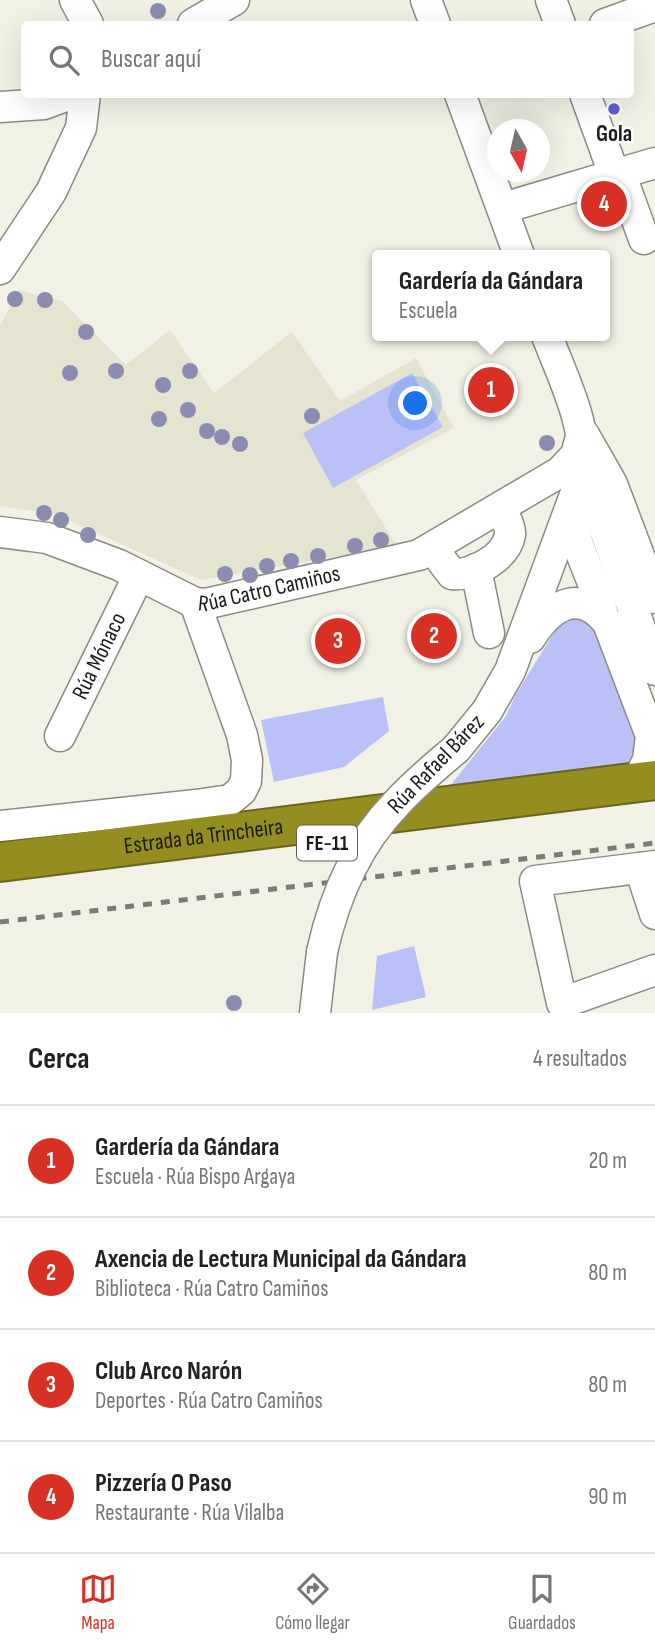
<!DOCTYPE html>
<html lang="es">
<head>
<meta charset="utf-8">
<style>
  :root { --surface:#fff; --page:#f6f6f6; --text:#222; --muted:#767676; --line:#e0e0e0; --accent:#d93025 }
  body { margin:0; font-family:"Sofia Sans Condensed",sans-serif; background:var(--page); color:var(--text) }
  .compass { position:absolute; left:487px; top:119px; width:63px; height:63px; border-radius:50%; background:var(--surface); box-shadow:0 7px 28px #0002; rotate:172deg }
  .you { position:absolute; left:416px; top:404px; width:24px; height:24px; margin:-18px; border:5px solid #fff; border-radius:50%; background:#1a73e8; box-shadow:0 0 0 10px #1a73e833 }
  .badge { display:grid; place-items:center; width:46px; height:46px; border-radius:50%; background:var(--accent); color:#fff; font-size:23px; font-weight:700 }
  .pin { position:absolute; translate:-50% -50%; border:4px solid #fff; box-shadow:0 2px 7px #0006 }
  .popup { position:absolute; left:372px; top:250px; width:238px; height:91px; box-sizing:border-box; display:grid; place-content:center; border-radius:7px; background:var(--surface); filter:drop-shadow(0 2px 5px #0005); font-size:23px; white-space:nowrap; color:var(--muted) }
  .popup b { font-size:26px; color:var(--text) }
  .popup::after { content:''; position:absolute; left:50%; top:100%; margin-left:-14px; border:14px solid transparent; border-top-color:var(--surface) }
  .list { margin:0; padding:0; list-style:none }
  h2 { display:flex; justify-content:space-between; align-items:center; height:91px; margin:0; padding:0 28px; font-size:30px }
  h2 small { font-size:23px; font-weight:400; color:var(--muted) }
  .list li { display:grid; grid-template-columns:46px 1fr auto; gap:21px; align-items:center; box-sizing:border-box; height:112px; padding:0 28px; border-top:2px solid var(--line) }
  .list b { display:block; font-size:26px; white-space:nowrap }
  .list p { margin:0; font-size:23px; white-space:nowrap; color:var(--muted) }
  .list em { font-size:23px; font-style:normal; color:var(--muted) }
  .icon { flex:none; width:38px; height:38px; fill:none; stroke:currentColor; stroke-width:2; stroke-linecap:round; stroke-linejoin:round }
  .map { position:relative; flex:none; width:655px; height:1013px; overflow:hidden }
  .search { position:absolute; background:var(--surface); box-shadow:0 7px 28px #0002; left:21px; right:21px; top:21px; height:77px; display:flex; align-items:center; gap:18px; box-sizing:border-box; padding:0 24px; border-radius:7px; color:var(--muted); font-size:26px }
  .sheet { height:539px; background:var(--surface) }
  nav { display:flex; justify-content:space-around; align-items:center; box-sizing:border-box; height:98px; border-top:2px solid var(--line); background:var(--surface); font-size:19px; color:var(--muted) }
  nav a { display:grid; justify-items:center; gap:4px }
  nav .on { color:var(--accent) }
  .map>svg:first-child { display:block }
  .built { fill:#e5e4d1 }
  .green { fill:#b9c1f7 }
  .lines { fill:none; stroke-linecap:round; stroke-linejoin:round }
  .minor-casing { stroke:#8b8b80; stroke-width:33 }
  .highway-casing { stroke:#6a651c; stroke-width:42 }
  .minor { stroke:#fff; stroke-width:30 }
  .highway { stroke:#948d1f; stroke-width:38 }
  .rail { stroke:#7c7c74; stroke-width:5; stroke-dasharray:9 9; stroke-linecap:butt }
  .minor-bridge-casing { stroke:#8b8b80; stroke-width:33; stroke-linecap:butt }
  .minor-bridge { stroke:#fff; stroke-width:30 }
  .tree { fill:#8c8cb3 }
  .poi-dot { fill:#5d60d8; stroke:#fff; stroke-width:2.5 }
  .labels { text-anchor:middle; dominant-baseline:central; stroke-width:5; stroke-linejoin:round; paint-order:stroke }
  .shield { fill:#fff; stroke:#5f5f5d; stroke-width:2 }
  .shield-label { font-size:21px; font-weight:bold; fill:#1b1b17 }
  .poi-label { font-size:23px; font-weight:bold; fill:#1b1b17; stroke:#fff }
  .street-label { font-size:23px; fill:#1b1b17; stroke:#fff }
</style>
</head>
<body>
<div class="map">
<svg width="655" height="1013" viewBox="0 0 655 1013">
  <rect width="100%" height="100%" fill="#f1f1e5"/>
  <!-- built -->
  <path class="built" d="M18 290 62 301 126 365 170 330 214 393 292 332 340 401 416 358 454 428 356 480 397 546 201 580 55 514 0 506V326Z"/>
  <!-- green -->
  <path class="green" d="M412 373 443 427 333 488 303 433Z
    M580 616 591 620 642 746 630 765 449 787 506 716 515 696 558 626 565 617Z
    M383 697 389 731 344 767 274 782 261 720Z
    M414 946 426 997 372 1010 377 956Z"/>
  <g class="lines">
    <defs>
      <g id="minor">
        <path d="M75 0 88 24"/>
        <path d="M426 0 435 24"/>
        <path d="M551 0 560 24"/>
        <path d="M193 24 234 0"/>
        <path d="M605 24 655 6"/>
        <path d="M460 94 519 255"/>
        <path d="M585 94 614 174"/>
        <path d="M0 107 44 104 71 94"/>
        <path d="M620 173 644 239"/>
        <path d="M503 208 655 163"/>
        <path d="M0 269 51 192 81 128 85 94"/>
        <path d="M584 435 612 484 655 598"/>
        <path d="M582 476 589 485 655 670"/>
        <path d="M572 507C571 546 596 578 603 616"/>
        <path id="s1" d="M0 532 47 538 119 565 195 603 205 604 419 555 560 472 576 455 582 433"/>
        <path d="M432 548 452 574C472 576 506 558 510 535 511 527 504 516 501 508"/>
        <path d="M476 569 489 633"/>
        <path d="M530 638C550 606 580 586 608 623L651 736 648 760 640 776 633 783"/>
        <path id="s2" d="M60 736 139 575"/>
        <path d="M456 749 487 711 510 671 582 476C590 430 563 378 547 336"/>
        <path d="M0 826 196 805 230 800 241 791 246 781 247 760 242 735 195 603"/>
        <path d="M655 866 535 881 562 1003 655 970"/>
        <path d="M640 868 655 914"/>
        <path d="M315 1013 322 952"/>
      </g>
      <g id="highway">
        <path id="s3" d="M0 862 655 780"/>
      </g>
    </defs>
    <!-- minor casing -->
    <use href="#minor" class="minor-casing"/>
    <!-- highway casing -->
    <use href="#highway" class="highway-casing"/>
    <!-- minor -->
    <use href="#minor" class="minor"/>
    <!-- highway -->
    <use href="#highway" class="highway"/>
    <!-- rail -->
    <path class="rail" d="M0 922 655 843"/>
    <defs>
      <path id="minor-bridge" d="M322 952C334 898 357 844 396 804 414 784 435 767 456 749"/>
    </defs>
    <!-- minor-bridge casing -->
    <use href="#minor-bridge" class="minor-bridge-casing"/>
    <!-- minor-bridge -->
    <use href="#minor-bridge" class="minor-bridge"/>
  </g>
  <!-- trees -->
  <g class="tree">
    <circle cx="158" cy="11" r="8"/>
    <circle cx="15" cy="299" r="8"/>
    <circle cx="45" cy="300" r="8"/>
    <circle cx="86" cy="332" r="8"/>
    <circle cx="116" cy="371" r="8"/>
    <circle cx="190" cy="371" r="8"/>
    <circle cx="70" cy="373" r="8"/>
    <circle cx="163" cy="385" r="8"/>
    <circle cx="188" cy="410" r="8"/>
    <circle cx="312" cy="416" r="8"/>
    <circle cx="159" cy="419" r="8"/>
    <circle cx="207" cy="431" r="8"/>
    <circle cx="222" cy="437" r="8"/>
    <circle cx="547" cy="443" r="8"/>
    <circle cx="240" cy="444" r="8"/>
    <circle cx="44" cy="513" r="8"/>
    <circle cx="61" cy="520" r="8"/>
    <circle cx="88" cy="535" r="8"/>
    <circle cx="381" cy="540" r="8"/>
    <circle cx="355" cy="546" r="8"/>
    <circle cx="318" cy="556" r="8"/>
    <circle cx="291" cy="561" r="8"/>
    <circle cx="267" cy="566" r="8"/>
    <circle cx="225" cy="574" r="8"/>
    <circle cx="250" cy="575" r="8"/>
    <circle cx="234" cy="1003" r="8"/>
  </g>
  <!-- markers -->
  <circle class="poi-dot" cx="614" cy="109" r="7"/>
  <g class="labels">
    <!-- shield labels -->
    <rect class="shield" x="297" y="825.5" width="60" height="35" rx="5"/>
    <g class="shield-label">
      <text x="327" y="843">FE-11</text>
    </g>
    <!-- poi labels -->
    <g class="poi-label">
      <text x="614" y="134">Gola</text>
    </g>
    <!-- street labels -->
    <g class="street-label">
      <text stroke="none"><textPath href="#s1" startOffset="285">Rúa Catro Camiños</textPath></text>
      <text stroke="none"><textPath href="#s2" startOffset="89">Rúa Mónaco</textPath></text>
      <text transform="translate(436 764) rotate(-46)">Rúa Rafael Bárez</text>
      <text stroke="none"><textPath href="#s3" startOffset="205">Estrada da Trincheira</textPath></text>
    </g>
  </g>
</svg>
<svg class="compass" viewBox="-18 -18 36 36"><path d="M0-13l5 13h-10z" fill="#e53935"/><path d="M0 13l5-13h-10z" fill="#767676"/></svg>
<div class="you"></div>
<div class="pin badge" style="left:491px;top:390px">1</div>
<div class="popup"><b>Gardería da Gándara</b>Escuela</div>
<div class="pin badge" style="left:434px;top:636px">2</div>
<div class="pin badge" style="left:338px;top:641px">3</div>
<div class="pin badge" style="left:604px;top:204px">4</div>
<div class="search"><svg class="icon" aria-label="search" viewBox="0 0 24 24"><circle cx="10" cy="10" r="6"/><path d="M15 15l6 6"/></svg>Buscar aquí</div>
</div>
<section class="sheet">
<h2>Cerca<small>4 resultados</small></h2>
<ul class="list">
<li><span class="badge">1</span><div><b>Gardería da Gándara</b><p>Escuela · Rúa Bispo Argaya</p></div><em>20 m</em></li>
<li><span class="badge">2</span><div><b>Axencia de Lectura Municipal da Gándara</b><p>Biblioteca · Rúa Catro Camiños</p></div><em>80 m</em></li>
<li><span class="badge">3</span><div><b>Club Arco Narón</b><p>Deportes · Rúa Catro Camiños</p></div><em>80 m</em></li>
<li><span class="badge">4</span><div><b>Pizzería O Paso</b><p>Restaurante · Rúa Vilalba</p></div><em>90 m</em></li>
</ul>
</section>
<nav>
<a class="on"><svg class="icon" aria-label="map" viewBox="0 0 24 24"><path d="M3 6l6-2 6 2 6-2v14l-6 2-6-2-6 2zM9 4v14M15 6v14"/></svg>Mapa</a>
<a><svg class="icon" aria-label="directions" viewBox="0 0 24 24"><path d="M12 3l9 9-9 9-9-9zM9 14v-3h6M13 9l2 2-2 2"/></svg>Cómo llegar</a>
<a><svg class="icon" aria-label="saved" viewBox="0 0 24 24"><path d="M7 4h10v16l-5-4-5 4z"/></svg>Guardados</a>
</nav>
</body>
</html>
